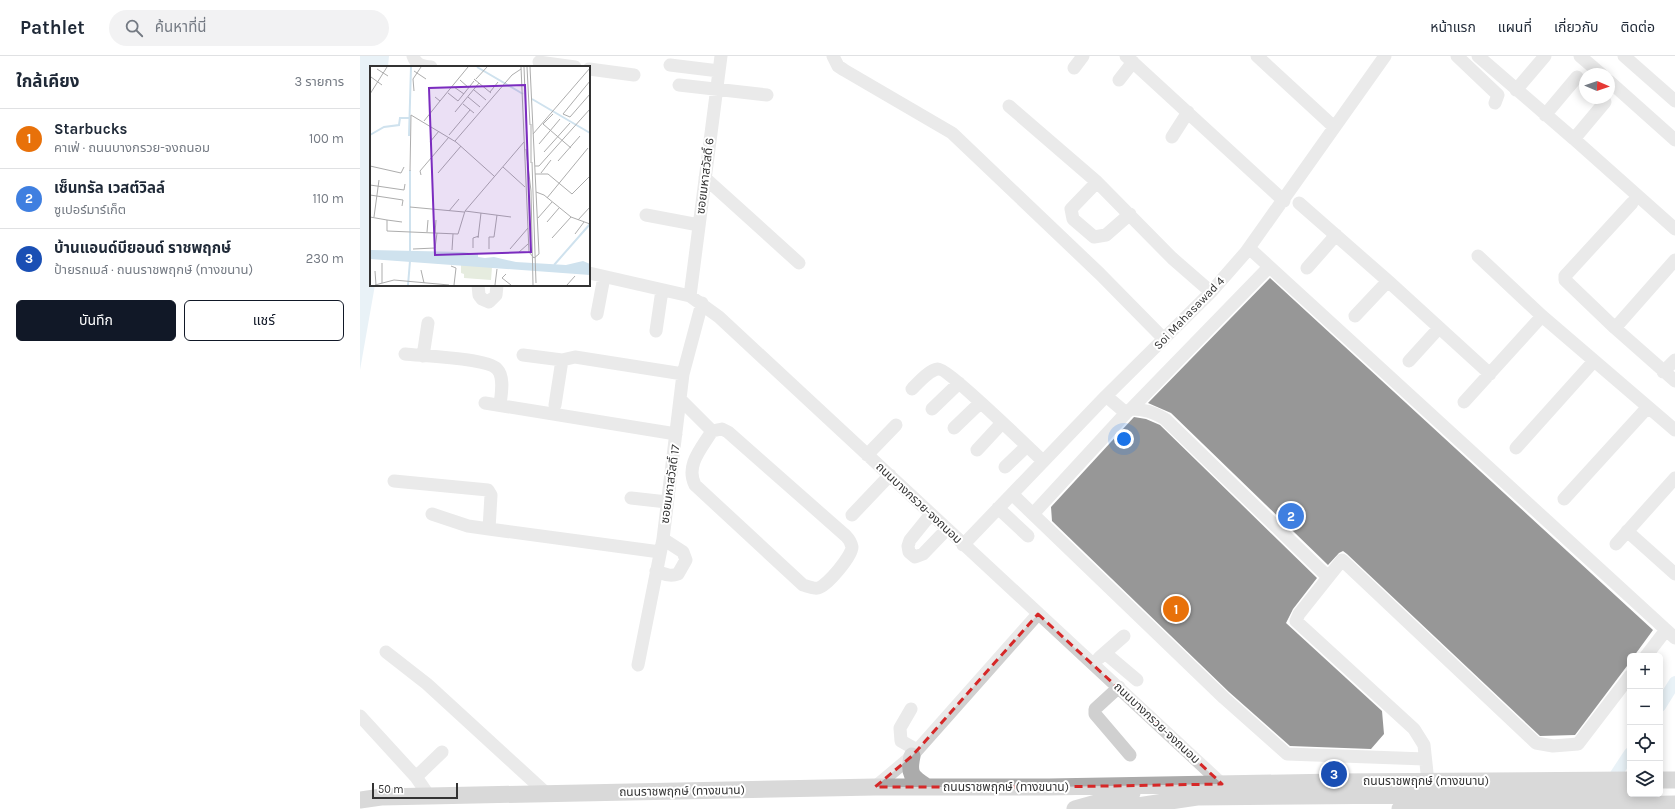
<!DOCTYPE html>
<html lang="th">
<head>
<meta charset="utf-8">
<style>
  :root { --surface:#fff; --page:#f2f2f3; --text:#1f2937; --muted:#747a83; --line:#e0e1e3; --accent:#111827 }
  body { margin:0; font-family:Karla,"Noto Sans Thai",sans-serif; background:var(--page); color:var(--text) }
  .controls { position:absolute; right:12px; bottom:12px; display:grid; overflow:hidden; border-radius:6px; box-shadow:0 2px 10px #0003 }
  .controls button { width:36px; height:36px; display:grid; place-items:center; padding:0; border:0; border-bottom:1px solid var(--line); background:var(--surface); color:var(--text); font:20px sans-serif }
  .compass { position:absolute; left:1219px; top:12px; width:36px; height:36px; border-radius:50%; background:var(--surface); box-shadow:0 2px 10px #0003; rotate:92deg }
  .scale { position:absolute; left:12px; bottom:10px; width:86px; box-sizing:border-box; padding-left:4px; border:2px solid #333; border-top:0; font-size:11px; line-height:14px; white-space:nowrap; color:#333; -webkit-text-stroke:3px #fff; paint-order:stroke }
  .you { position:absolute; left:764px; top:383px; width:14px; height:14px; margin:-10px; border:3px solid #fff; border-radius:50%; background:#1a73e8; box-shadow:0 0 0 6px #1a73e833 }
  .badge { display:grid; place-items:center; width:26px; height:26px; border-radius:50%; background:var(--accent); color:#fff; font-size:13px; font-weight:700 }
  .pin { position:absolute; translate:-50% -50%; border:2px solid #fff; box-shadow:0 1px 4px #0006 }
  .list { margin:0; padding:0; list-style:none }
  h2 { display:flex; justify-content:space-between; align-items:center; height:52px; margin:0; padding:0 16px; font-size:17px }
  h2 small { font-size:13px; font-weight:400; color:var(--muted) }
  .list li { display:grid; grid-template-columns:26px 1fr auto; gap:12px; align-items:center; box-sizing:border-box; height:60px; padding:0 16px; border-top:1px solid var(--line) }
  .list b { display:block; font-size:15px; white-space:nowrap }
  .list p { margin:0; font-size:13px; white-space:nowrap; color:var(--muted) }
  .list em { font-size:13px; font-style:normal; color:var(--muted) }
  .actions { display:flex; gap:8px; padding:12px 16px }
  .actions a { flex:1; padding:9px 0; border:1px solid var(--accent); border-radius:6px; text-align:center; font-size:14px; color:var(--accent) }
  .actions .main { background:var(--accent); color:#fff }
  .icon { flex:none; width:22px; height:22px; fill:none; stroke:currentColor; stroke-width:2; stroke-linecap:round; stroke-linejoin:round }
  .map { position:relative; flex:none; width:1315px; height:753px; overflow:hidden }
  header { display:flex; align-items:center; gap:24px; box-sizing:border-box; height:56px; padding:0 20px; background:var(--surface); border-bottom:1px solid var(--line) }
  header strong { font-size:19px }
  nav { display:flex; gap:22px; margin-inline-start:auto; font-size:14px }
  .search { width:280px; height:36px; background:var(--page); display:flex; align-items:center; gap:10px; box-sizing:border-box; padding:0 14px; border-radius:22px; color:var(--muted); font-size:15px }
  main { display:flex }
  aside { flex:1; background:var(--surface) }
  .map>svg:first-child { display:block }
  .water { fill:#cfe2ee }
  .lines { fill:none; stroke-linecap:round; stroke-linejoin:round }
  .canal { stroke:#cfe2ee; stroke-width:12 }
  .building { fill:#1a1a1a }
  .minor { stroke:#d0d0d0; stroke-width:13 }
  .major { stroke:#ababab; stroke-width:17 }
  .marked { fill:none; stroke:#d62828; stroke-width:3; stroke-dasharray:8 5; stroke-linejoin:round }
  .labels { text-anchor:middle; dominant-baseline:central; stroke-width:4; stroke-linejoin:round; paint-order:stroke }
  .street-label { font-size:12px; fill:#333; stroke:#fff }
  .inset-river { fill:none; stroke:#cfe2ee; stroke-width:2 }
  .inset-road { fill:none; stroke:#adadad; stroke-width:1 }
  .view { fill:#7b2cbf; fill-opacity:0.15; stroke:#7b2cbf; stroke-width:2 }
  .inset-edge { fill:none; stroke:#333; stroke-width:2 }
</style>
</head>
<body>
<header>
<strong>Pathlet</strong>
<div class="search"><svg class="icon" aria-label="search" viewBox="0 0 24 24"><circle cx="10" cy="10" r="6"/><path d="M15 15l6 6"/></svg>ค้นหาที่นี่</div>
<nav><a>หน้าแรก</a><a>แผนที่</a><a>เกี่ยวกับ</a><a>ติดต่อ</a></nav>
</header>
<main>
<aside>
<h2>ใกล้เคียง<small>3 รายการ</small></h2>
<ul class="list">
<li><span class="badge" style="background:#e8710a">1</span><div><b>Starbucks</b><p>คาเฟ่ · ถนนบางกรวย-จงถนอม</p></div><em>100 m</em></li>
<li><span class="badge" style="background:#3f7fe0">2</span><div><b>เซ็นทรัล เวสต์วิลล์</b><p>ซูเปอร์มาร์เก็ต</p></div><em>110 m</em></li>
<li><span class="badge" style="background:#1a4fb4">3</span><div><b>บ้านแอนด์บียอนด์ ราชพฤกษ์</b><p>ป้ายรถเมล์ · ถนนราชพฤกษ์ (ทางขนาน)</p></div><em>230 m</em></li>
</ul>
<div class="actions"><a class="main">บันทึก</a><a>แชร์</a></div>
</aside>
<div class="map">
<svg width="1315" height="753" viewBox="0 0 1315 753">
  <rect width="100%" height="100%" fill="#fff"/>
  <!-- water -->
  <path class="water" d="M0 0H29L28 11H11V229H15L0 314Z"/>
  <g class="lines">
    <!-- canal -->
    <path class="canal" d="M1300 650 1315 626
      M1249 729 1270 697"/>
  </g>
  <!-- building -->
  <path class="building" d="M910 222 1293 574 1274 600H1270V606L1215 679 1180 680 987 498 983 495 979 497 968 509 811 357 788 347Z
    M774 361 786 363 800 369 957 522 933 553 926 567 1022 655 1024 678 1011 693 930 690 869 636 692 465 691 451Z"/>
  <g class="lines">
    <!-- minor -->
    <path class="minor" d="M53 0C56 9 62 10 71 11
      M473 0 478 10 484 14 592 77 740 218 804 283
      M766 0 924 145
      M897 0 974 71
      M1097 0 1138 39 1135 47
      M1118 0 1214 83 1245 46
      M1220 0 1241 18
      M1264 0 1315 45
      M179 6 215 11
      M310 9 359 15
      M714 12 723 0
      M229 13 274 19
      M759 24 773 6
      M1249 25 1315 84
      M319 29 407 39
      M1156 34 1185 0
      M649 50 737 126 812 202 851 236
      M1185 59 1217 21
      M812 81 828 56
      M1214 83 1315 173
      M345 122 439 207
      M737 126 711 153 713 163 734 181 746 179 770 158
      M939 147 1028 225 1130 318
      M1272 147 1205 220V224L1255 272 1315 325
      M286 159 339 169
      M889 192 1315 582
      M1118 200 1182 260 1315 374
      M947 212 976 179
      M229 217 330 240 359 261 862 728
      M118 229 119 239 122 243 129 246 136 239 137 229
      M330 240 361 0
      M237 258 244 221
      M995 260 1028 225
      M1255 272 1315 204
      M296 275 302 234
      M45 298C62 300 127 302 137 313 145 321 141 339 140 349
      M163 299 202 304
      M63 300 68 267
      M1049 305 1079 272
      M1303 316 1315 304
      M552 333C558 327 569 314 578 313 587 312 671 394 683 405
      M746 340 766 357 771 353C784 353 793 356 805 363L968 521
      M320 343 352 375C342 392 325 409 335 429L443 529C447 530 453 533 458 532 467 530 492 500 492 491 491 486 489 483 486 480L368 376 362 373 352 375
      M1104 346 1182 260
      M125 347 316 378
      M195 349 202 304 215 301 323 318
      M572 353 599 327
      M771 353 909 211
      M594 372 620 347
      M1156 392 1234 305
      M617 394 642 367
      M507 399 536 369
      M645 411 667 390
      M34 425 128 434 131 439 129 473 300 496
      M652 438 864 642 927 698 1065 703
      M271 442 307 446
      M1204 443 1287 352
      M638 452 668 480
      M72 458 108 470 129 473
      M571 458 550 484 548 490 549 496 555 501 563 498 587 473
      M673 458 766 357
      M492 459 530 419
      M1267 475 1315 518
      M1256 488 1315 422
      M603 489 746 340 851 236 886 196 1025 0
      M296 515C304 518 310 521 318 518L326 504 323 496 303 483
      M26 596 67 628 186 737
      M745 597 777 624
      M1286 600 1306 574
      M739 602 764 580
      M278 609 303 483 323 318 342 247
      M759 631 735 653V658L770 699
      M551 653 540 672 541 685 557 694
      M0 660 56 721 69 740
      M56 721 82 696
      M1068 726 1064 689 1054 673 936 565 939 558 982 504 1176 687 1193 690 1218 688 1270 620
      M515 731 552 700 678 558"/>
    <!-- major -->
    <path class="major" d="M552 700C548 719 552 721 567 731
      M1300 724H1315
      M0 744 21 741 69 740 515 731H689L976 726 1270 724
      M715 753 772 737
      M758 753 837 741 1270 737
      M1040 753 1315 748"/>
  </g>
  <!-- marked area -->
  <path d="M0 0H1315V753H0ZM678 558 862 728 689 731H515L552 700Z" fill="#fff" fill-opacity=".55" fill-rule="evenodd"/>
  <path class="marked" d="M678 558 862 728 689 731H515L552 700Z"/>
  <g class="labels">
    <!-- street labels -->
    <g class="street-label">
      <text transform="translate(345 120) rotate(-83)">ซอยมหาสวัสดิ์ 6</text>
      <text transform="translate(829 257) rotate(-46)">Soi Mahasawad 4</text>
      <text transform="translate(310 428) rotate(-82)">ซอยมหาสวัสดิ์ 17</text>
      <text transform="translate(559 447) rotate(43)">ถนนบางกรวย-จงถนอม</text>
      <text transform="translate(797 667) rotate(43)">ถนนบางกรวย-จงถนอม</text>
      <text x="1066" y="725">ถนนราชพฤกษ์ (ทางขนาน)</text>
      <text x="646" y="731">ถนนราชพฤกษ์ (ทางขนาน)</text>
      <text transform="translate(322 735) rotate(-1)">ถนนราชพฤกษ์ (ทางขนาน)</text>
    </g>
  </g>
  <!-- overview -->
  <g transform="translate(10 10)">
    <rect width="220" height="220" fill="#fff"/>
    <path d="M91 198 122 201 121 214 94 212V208L91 207Z" fill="#e6ecdf"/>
    <path d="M0 184 93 186 108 188V191L115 192 124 191 146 196 196 199 213 195 220 198V209L0 193Z" fill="#cfe2ee"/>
    <path class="inset-river" d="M107 1 153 28M162 33 220 67M0 69 14 61 29 59 30 52H39M39 70 41 1M40 104V188M184 199 220 158M38 219 40 195"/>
    <path class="inset-road" d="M151 1 159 186 164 192 169 188 160 1M154 1 157 76M157 1 160 59M7 3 18 10M44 5 56 13M1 11 12 19M106 13 117 1M90 14 99 22M106 15 104 13 121 27M220 15 193 48 200 51 220 28M84 21 94 28M104 24 116 34M44 25 43 13 51 1M120 26 128 16M78 27 88 35 104 15M0 28 17 1M98 31 110 41M70 35 98 1M93 38 104 47M85 46 109 17M183 48 173 58 201 82M54 55 70 35 65 31M161 58V97M163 68 220 2M79 69 100 44M85 75 142 9 151 3M60 76 69 65M169 78 190 53M156 83 161 125 163 219M174 86 200 57M188 95 210 70M162 96 166 217M0 100 31 107 34 101M165 100H169L220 43M133 101 155 121M40 105 41 49 86 76 124 110M68 107 91 80M171 107 181 94M165 108H178L202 128 220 110M51 109 50 105 79 71M0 119 34 124 35 118M166 126 174 129 201 151 220 158M0 129 33 134 32 140M177 132 218 82M40 141 94 146M79 145 89 133M95 145 141 151M0 151 17 154V165L88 168 95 145 154 76M4 151 9 114M168 152 182 136M17 154 32 156M208 154 220 141M177 156 189 142M57 166 58 154M65 167 66 154M205 168 214 156M108 172 111 147M182 172 201 151M103 182V172L109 170M43 183 65 182 67 167M119 183V171H124L127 149M140 183 158 162M82 184 83 168M148 187 158 178M81 200 86 202 84 219M51 204 54 217M5 205 6 219M136 208 132 212 141 219M12 217V197M5 219 24 214 79 219M125 219 127 203M197 219 205 210"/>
    <path class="view" d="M155 19 161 186 65 189 59 22Z"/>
    <rect width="220" height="220" class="inset-edge"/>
  </g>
</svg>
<div class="controls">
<button>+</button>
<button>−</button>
<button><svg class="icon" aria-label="locate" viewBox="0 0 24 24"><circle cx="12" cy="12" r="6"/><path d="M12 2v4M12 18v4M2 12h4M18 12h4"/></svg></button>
<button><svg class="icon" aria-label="layers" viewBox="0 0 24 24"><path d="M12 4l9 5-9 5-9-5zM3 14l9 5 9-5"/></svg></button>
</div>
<svg class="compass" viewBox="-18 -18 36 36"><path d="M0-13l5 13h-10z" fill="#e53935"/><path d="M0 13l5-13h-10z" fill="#747a83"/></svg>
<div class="scale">50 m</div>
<div class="you"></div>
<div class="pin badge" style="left:816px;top:553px;background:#e8710a">1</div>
<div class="pin badge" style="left:931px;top:460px;background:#3f7fe0">2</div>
<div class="pin badge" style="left:974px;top:718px;background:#1a4fb4">3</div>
</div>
</main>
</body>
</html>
